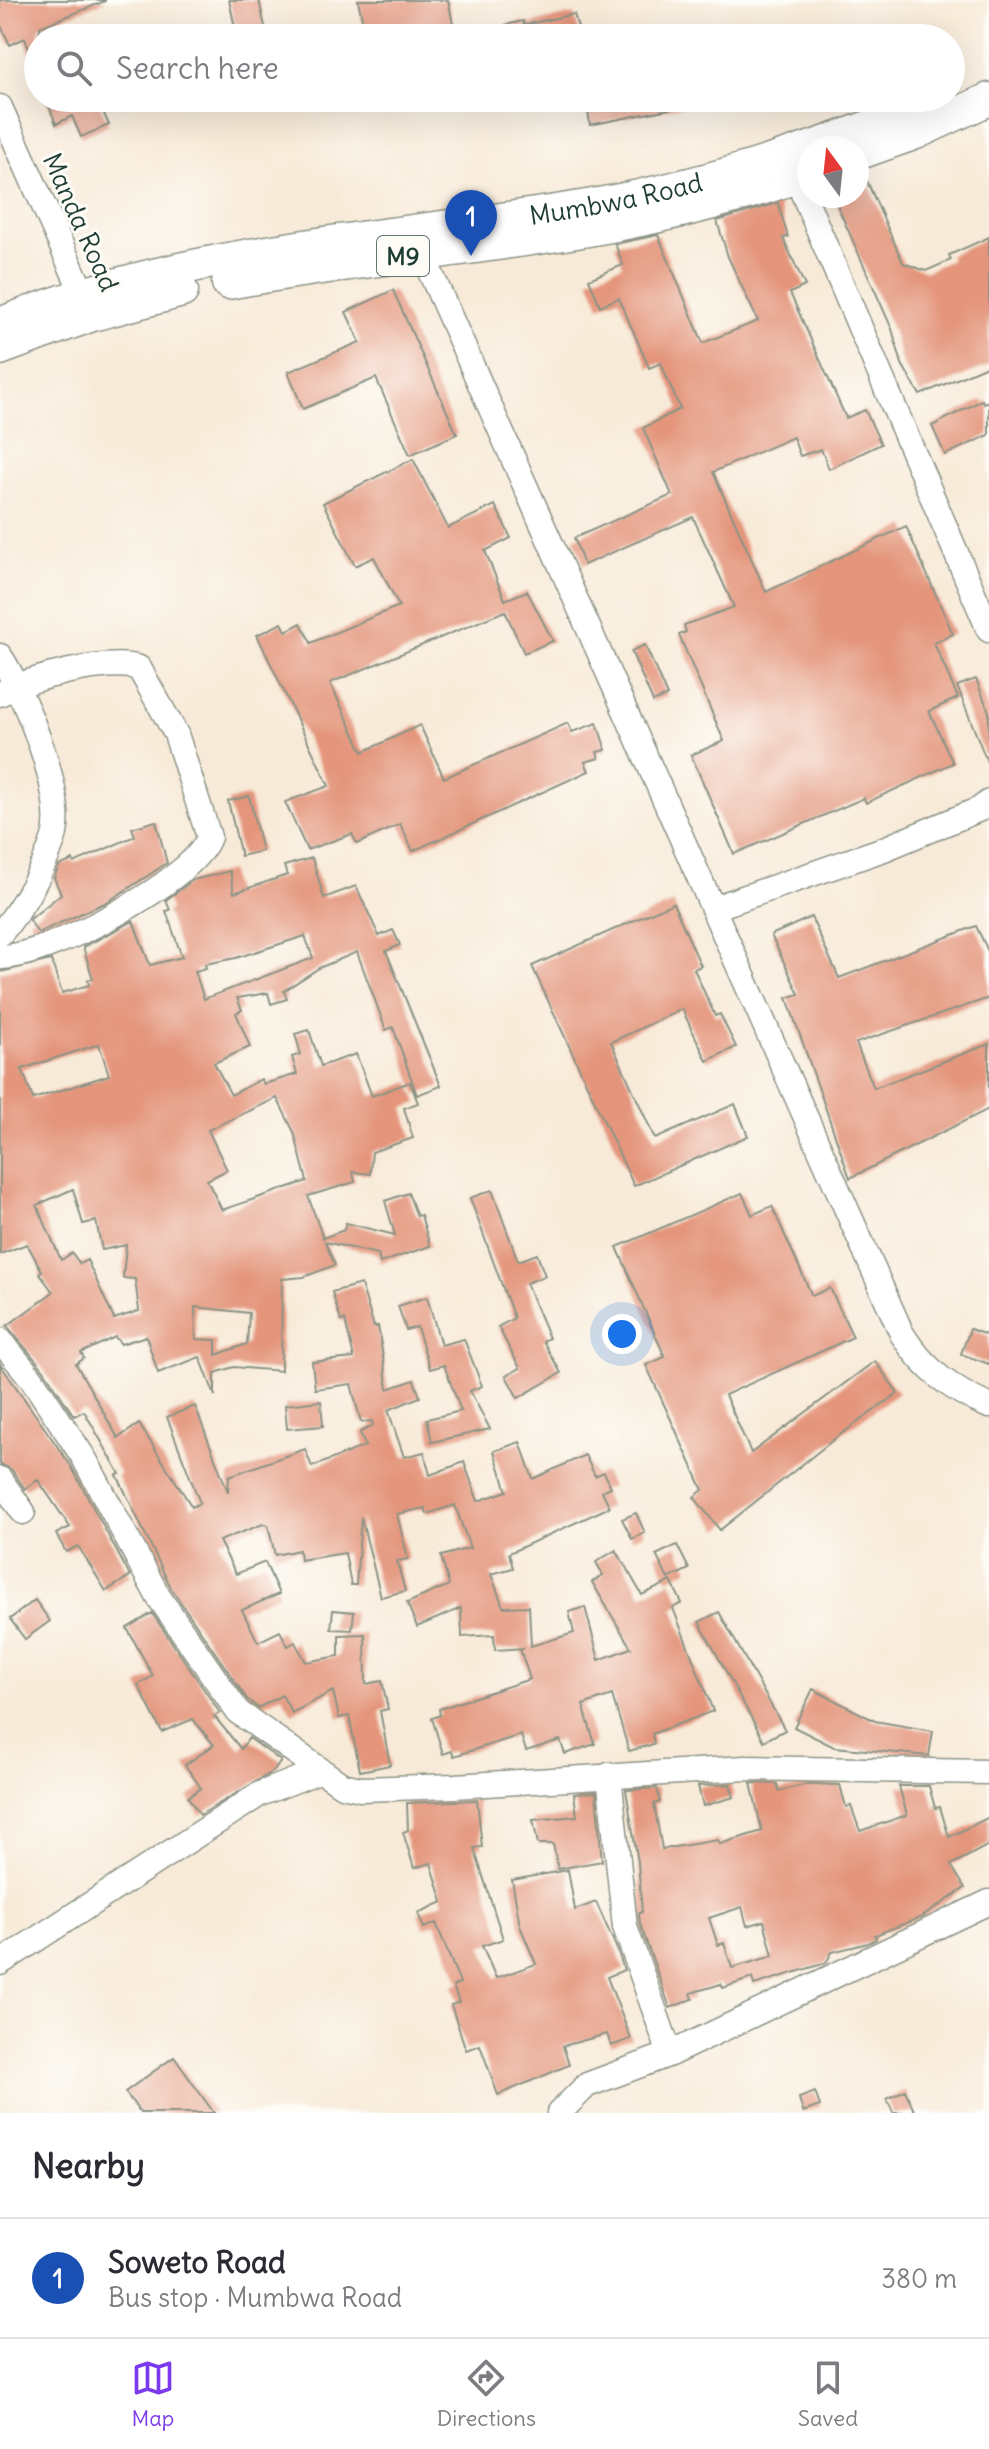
<!DOCTYPE html>
<html lang="en">
<head>
<meta charset="utf-8">
<style>
  :root { --surface:#fff; --page:#f7f7f7; --text:#2b2b33; --muted:#7c7c81; --line:#e1e1e2; --accent:#7c3aed }
  body { margin:0; font-family:Delius,sans-serif; background:var(--page); color:var(--text) }
  .compass { position:absolute; left:797px; top:136px; width:72px; height:72px; border-radius:50%; background:var(--surface); box-shadow:0 8px 32px #0002; rotate:345deg }
  .you { position:absolute; left:622px; top:1334px; width:28px; height:28px; margin:-20px; border:6px solid #fff; border-radius:50%; background:#1a73e8; box-shadow:0 0 0 12px #1a73e833 }
  .badge { display:grid; place-items:center; width:52px; height:52px; border-radius:50%; background:var(--accent); color:#fff; font-size:26px; font-weight:700 }
  .pin { position:absolute; translate:-50% -66px; filter:drop-shadow(0 2px 4px #0008) }
  .pin::after { content:''; position:absolute; top:42px; width:28px; height:24px; background:inherit; clip-path:polygon(0 0,100% 0,50% 100%) }
  .list { margin:0; padding:0; list-style:none }
  h2 { display:flex; justify-content:space-between; align-items:center; height:104px; margin:0; padding:0 32px; font-size:34px }
  h2 small { font-size:26px; font-weight:400; color:var(--muted) }
  .list li { display:grid; grid-template-columns:52px 1fr auto; gap:24px; align-items:center; box-sizing:border-box; height:120px; padding:0 32px; border-top:2px solid var(--line) }
  .list b { display:block; font-size:30px; white-space:nowrap }
  .list p { margin:0; font-size:26px; white-space:nowrap; color:var(--muted) }
  .list em { font-size:26px; font-style:normal; color:var(--muted) }
  .icon { flex:none; width:44px; height:44px; fill:none; stroke:currentColor; stroke-width:2; stroke-linecap:round; stroke-linejoin:round }
  .map { position:relative; flex:none; width:989px; height:2113px; overflow:hidden }
  .search { position:absolute; background:var(--surface); box-shadow:0 8px 32px #0002; left:24px; right:24px; top:24px; height:88px; display:flex; align-items:center; gap:20px; box-sizing:border-box; padding:0 28px; border-radius:44px; color:var(--muted); font-size:30px }
  .sheet { height:224px; background:var(--surface) }
  nav { display:flex; justify-content:space-around; align-items:center; box-sizing:border-box; height:112px; border-top:2px solid var(--line); background:var(--surface); font-size:22px; color:var(--muted) }
  nav a { display:grid; justify-items:center; gap:4px }
  nav .on { color:var(--accent) }
  .map>svg:first-child { display:block }
  .building { fill:#e4957b; fill-rule:evenodd }
  .lines { fill:none; stroke-linecap:round; stroke-linejoin:round }
  .minor-casing { stroke:#8c9486; stroke-width:27 }
  .major-casing { stroke:#8c9486; stroke-width:35 }
  .minor { stroke:#fff; stroke-width:24 }
  .major { stroke:#fff; stroke-width:32 }
  .labels { text-anchor:middle; dominant-baseline:central; stroke-width:6; stroke-linejoin:round; paint-order:stroke }
  .shield { fill:#fdfcf7; stroke:#62766e; stroke-width:2 }
  .shield-label { font-size:24px; font-weight:bold; fill:#1f3d34 }
  .street-label { font-size:26px; fill:#1f3d34; stroke:#fdfcf7 }
</style>
</head>
<body>
<div class="map">
<svg width="989" height="2113" viewBox="0 0 989 2113">
  <rect width="100%" height="100%" fill="#fdfcf7"/>
  <filter id="ink" filterUnits="userSpaceOnUse"><feTurbulence type="fractalNoise" baseFrequency=".0125" numOctaves="2"/><feDisplacementMap in="SourceGraphic" scale="16" xChannelSelector="R" yChannelSelector="G"/><feConvolveMatrix kernelMatrix="1 2 1 2 8 2 1 2 1" color-interpolation-filters="sRGB"/></filter>
  <filter id="wash" filterUnits="userSpaceOnUse"><feTurbulence type="fractalNoise" baseFrequency=".006" numOctaves="4" result="noise"/><feDisplacementMap in="SourceGraphic" scale="32" xChannelSelector="R" yChannelSelector="G"/><feGaussianBlur stdDeviation="1.8" result="paint"/><feColorMatrix in="noise" values="0 0 0 0 0 0 0 0 0 0 0 0 0 0 0 0 0 1.4 0 .05"/><feComposite in="paint" operator="in"/></filter>
  <g filter="url(#wash)">
    <rect width="100%" height="100%" fill="#f8ead8"/>
    <g id="blocks">
      <!-- building -->
      <path class="building" d="M0 0H105V1L40 27 36 70 25 38 10 45 0 24Z
        M229 0H259L266 31 237 37Z
        M358 0H448L456 38H366Z
        M574 14 581 38H497L496 32 506 30 505 25 523 21 524 25Z
        M46 98H97L109 125 81 137 72 116 56 124Z
        M586 98H688L689 105 590 125Z
        M863 172 903 263 926 271 951 260 949 255 989 237V365L920 395 902 364 892 329 833 196H857V173Z
        M778 203 788 237 783 238 805 286 790 293 846 418 865 410 881 444 829 469 821 449 800 456 793 437 713 472 766 592 906 526 953 634 934 643 958 698 929 711 953 763 866 803 864 798 734 854 691 755 724 741 679 635 686 632 684 625 734 607 693 517 584 565 574 538 672 495 643 428 680 409 661 363 649 368 619 298 600 306 589 279 623 265 615 244 658 235 703 343 758 321 728 257 717 221Z
        M393 290 457 434 410 455 376 378 303 409 288 372 360 342 346 312Z
        M982 400 984 403 989 401V435L945 455 932 426Z
        M413 459 448 528 495 505 511 538 485 551 505 600 527 591 553 641 524 653 505 611 330 683 363 752 420 725 444 778 568 723 572 732 597 723 606 750 597 752 599 758 585 762 589 771 413 851 400 824 357 844 352 834 307 850 285 802 329 786 257 635 282 623 286 631 301 623 311 643 399 606 374 557 355 566 323 503Z
        M645 645 667 696 653 702 631 651Z
        M976 679 989 712 988 764 957 686Z
        M249 796 262 851 241 856 228 801Z
        M156 821 167 863 109 901 38 933 29 920 61 894 54 878 59 866 73 860 74 863 135 836 132 828Z
        M312 858 324 898 356 886 379 936 393 930 400 945 386 951 441 1086 417 1095 393 1027 386 1030 357 952 319 968 284 991 287 999 271 1004 268 993 237 998 242 1010 236 1013 250 1047 214 1063 231 1095 261 1079 264 1084 297 1074 292 1057 301 1054 295 1034 309 1030 321 1066 356 1054 372 1096 410 1082 418 1103 404 1108 413 1138 372 1152 370 1174 353 1172 355 1182 308 1196 323 1238 344 1230 346 1223 395 1235 385 1201 408 1193 417 1216 421 1215 430 1246 380 1263 378 1254 325 1242 335 1265 304 1277 282 1279 281 1371 234 1367 215 1373V1396L200 1357 158 1373 146 1336 121 1344 115 1337 81 1353 84 1358 76 1364 118 1438 139 1424 192 1507 200 1503 167 1417 195 1406 228 1492 229 1476 305 1449 312 1467 365 1446 360 1432 373 1426 372 1421 361 1422 351 1384 315 1389 312 1362 354 1358 345 1320 341 1321 332 1292 361 1284 374 1327 378 1326 388 1389 414 1380 420 1397 388 1410 404 1457 424 1452 430 1475 464 1462 478 1501 507 1491 494 1451 520 1442 533 1479 585 1455 595 1476 604 1472 611 1487 602 1491 610 1507 509 1553 513 1568 491 1574 503 1607 529 1606 531 1646 574 1633 569 1612 585 1607 599 1660 631 1648 592 1582 603 1575 596 1562 616 1550 642 1595 671 1581 682 1603 673 1608 713 1711 652 1734 654 1744 629 1751 612 1695 583 1705 595 1744 565 1754 560 1740 526 1751 521 1735 454 1756 452 1751 443 1754 432 1718 440 1715 439 1709 530 1679 520 1649 525 1648 495 1650 494 1635 462 1637 461 1608 417 1627 407 1603 449 1585 441 1556 470 1548 455 1505 427 1514 425 1508 397 1514 408 1559 397 1561 405 1591 381 1597 361 1517 356 1585H351L345 1553 300 1560 299 1550 275 1555 268 1525 263 1524 219 1541 236 1574 265 1562 279 1594 242 1610 258 1642 280 1631 288 1646 295 1642 306 1662 339 1656V1635L365 1634 366 1684 382 1681 388 1709 380 1711 390 1765 360 1771 349 1716 339 1718 333 1691 292 1713 282 1695 258 1708 247 1699 171 1588 117 1475 120 1474 84 1411 74 1416 44 1370 7 1326 53 1292 39 1273 42 1271 27 1244 0 1254V972L51 960 62 993 89 985 88 980 93 979 83 947 133 921 150 965 182 957 166 911 170 910 166 900 193 880 230 871 234 893 287 875 284 866ZM305 936 313 958 204 999 195 971 206 968 205 964 236 958ZM99 1044 109 1075 33 1099 22 1069ZM277 1098 294 1132 307 1181 222 1210 207 1180 227 1170 208 1130ZM73 1189 83 1224 96 1221 102 1250 126 1245 123 1278 135 1279 139 1311 114 1319 87 1260 80 1264 72 1253 61 1260 37 1205ZM195 1307 249 1313 247 1344 216 1355V1340L196 1339Z
        M673 903 701 966 694 969 715 1016 720 1014 736 1047 707 1061 682 1009 611 1042 655 1139 735 1104 748 1136 634 1186 532 966Z
        M811 917 839 978 976 926 989 953V998L856 1043 874 1088 989 1044V1109L850 1178 787 998 799 994 771 935Z
        M492 1190 518 1261 537 1254 545 1276 526 1283 549 1338 543 1341 561 1373 518 1398 506 1376 520 1368 498 1327 514 1318 470 1198Z
        M742 1193 752 1215 772 1206 812 1296 830 1288 853 1337 725 1395 751 1453 875 1361 898 1393 833 1440 720 1530 694 1497 703 1490 646 1365 665 1357 617 1247Z
        M427 1297 441 1345 464 1339 482 1386 470 1391 490 1429 432 1442 427 1419 461 1411 444 1365 430 1369 417 1327 406 1330 398 1306Z
        M970 1329 989 1336V1364L961 1354Z
        M0 1364 71 1466 130 1576 106 1591 78 1546 66 1552 56 1534 70 1527 38 1480 25 1489 12 1470 0 1464Z
        M321 1401 323 1426 287 1429 285 1405Z
        M636 1513 645 1533 632 1539 622 1519Z
        M677 1545 689 1569 668 1579 656 1555Z
        M35 1600 50 1621 25 1639 10 1619Z
        M333 1610 354 1612 352 1630 331 1629Z
        M719 1612 785 1730 764 1741 699 1622Z
        M152 1613 220 1713 214 1716 241 1749 249 1738 281 1761 274 1771 200 1815 188 1797 201 1788 185 1765 214 1745 193 1719 162 1732 138 1685 153 1676 127 1628Z
        M813 1689 875 1721 933 1731 929 1756 834 1747 794 1727Z
        M751 1783 777 1784 779 1791 807 1784 840 1785 846 1807 851 1806 860 1831 907 1815 899 1786H929L935 1808 940 1807 949 1837 989 1817V1845L951 1865 965 1888 922 1917 875 1935 876 1939 868 1943 832 1952 826 1963 754 1985 752 1978 723 1988 721 1984 691 1993 693 1999 670 2008 640 1924 639 1913 642 1912 638 1862 626 1790 657 1788 660 1802 654 1804 662 1849 718 1840 720 1844 762 1831ZM742 1907 747 1926 764 1921 773 1956 732 1968 724 1943 718 1945 709 1918Z
        M730 1784 734 1797 703 1806 698 1786Z
        M596 1792 602 1861 558 1869 553 1844H538L533 1820 577 1816 574 1794Z
        M477 1800 482 1847 474 1848 503 1939 482 1946 496 1978 536 1964 520 1926 512 1880 568 1870 575 1910 596 1902 617 1949 624 1970 607 1977 631 2039 611 2046 607 2034 563 2046 569 2065 498 2095 480 2045 466 2050 451 2005 459 2002 453 1986 460 1983 436 1923 424 1928 418 1913 443 1902 431 1863 414 1868 403 1832 408 1830 407 1803Z
        M174 2057 214 2113H141L125 2092Z
        M905 2090 915 2113H893L887 2099Z
        M815 2092 820 2106 803 2112 799 2098Z"/>
    </g>
  </g>
  <g filter="url(#ink)">
    <use href="#blocks" fill-opacity="0" stroke="#8c9486" stroke-width="2"/>
    <g class="lines">
      <defs>
        <path id="minor" d="M0 107 90 310
          M796 177 989 630
          M416 240 902 1334C924 1369 951 1390 989 1406
          M0 656C23 691 67 796 54 837 44 870 22 908 0 934
          M0 694C27 678 110 658 139 668L176 734 209 837C194 881 46 958 0 957
          M714 908 884 849 980 809 989 802
          M0 1340 32 1379 84 1458 158 1596 238 1712 342 1785 361 1789 455 1786 745 1768 989 1772
          M0 1479 23 1512
          M609 1775 625 1927 670 2054
          M0 1963 260 1794 319 1771
          M559 2113 587 2085 670 2054 989 1902"/>
        <g id="major">
          <path d="M857 154 916 133 989 99"/>
          <path d="M228 283C420 247 625 243 809 172"/>
          <path id="s1" d="M0 324C187 246 395 239 593 205 711 184 831 144 941 98"/>
          <path d="M0 349 92 315 182 291"/>
        </g>
      </defs>
      <!-- minor casing -->
      <use href="#minor" class="minor-casing"/>
      <!-- major casing -->
      <use href="#major" class="major-casing"/>
      <!-- minor -->
      <use href="#minor" class="minor"/>
      <!-- major -->
      <use href="#major" class="major"/>
    </g>
  </g>
  <g class="labels">
    <!-- shield labels -->
    <rect class="shield" x="377" y="236" width="52" height="40" rx="6"/>
    <g class="shield-label">
      <text x="403" y="256">M9</text>
    </g>
    <!-- street labels -->
    <g class="street-label">
      <text stroke="none"><textPath href="#s1" startOffset="630">Mumbwa Road</textPath></text>
      <text transform="translate(81 222) rotate(66)">Manda Road</text>
    </g>
  </g>
</svg>
<svg class="compass" viewBox="-18 -18 36 36"><path d="M0-13l5 13h-10z" fill="#e53935"/><path d="M0 13l5-13h-10z" fill="#7c7c81"/></svg>
<div class="you"></div>
<div class="pin badge" style="left:471px;top:256px;background:#1a4fb4">1</div>
<div class="search"><svg class="icon" aria-label="search" viewBox="0 0 24 24"><circle cx="10" cy="10" r="6"/><path d="M15 15l6 6"/></svg>Search here</div>
</div>
<section class="sheet">
<h2>Nearby<small></small></h2>
<ul class="list">
<li><span class="badge" style="background:#1a4fb4">1</span><div><b>Soweto Road</b><p>Bus stop · Mumbwa Road</p></div><em>380 m</em></li>
</ul>
</section>
<nav>
<a class="on"><svg class="icon" aria-label="map" viewBox="0 0 24 24"><path d="M3 6l6-2 6 2 6-2v14l-6 2-6-2-6 2zM9 4v14M15 6v14"/></svg>Map</a>
<a><svg class="icon" aria-label="directions" viewBox="0 0 24 24"><path d="M12 3l9 9-9 9-9-9zM9 14v-3h6M13 9l2 2-2 2"/></svg>Directions</a>
<a><svg class="icon" aria-label="saved" viewBox="0 0 24 24"><path d="M7 4h10v16l-5-4-5 4z"/></svg>Saved</a>
</nav>
</body>
</html>
